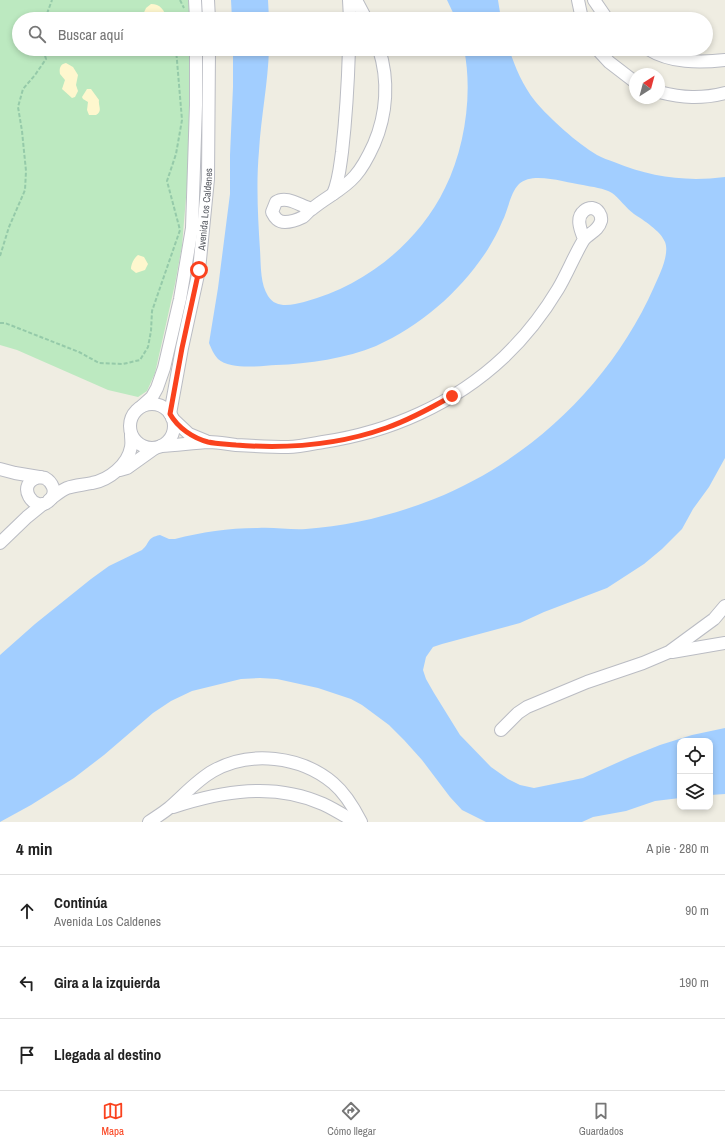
<!DOCTYPE html>
<html lang="es">
<head>
<meta charset="utf-8">
<style>
  :root { --surface:#fff; --page:#f2f2f2; --text:#222; --muted:#767676; --line:#e0e0e0; --accent:#fa421e }
  body { margin:0; font-family:"Archivo Narrow",sans-serif; background:var(--page); color:var(--text) }
  .controls { position:absolute; right:12px; bottom:12px; display:grid; overflow:hidden; border-radius:8px; box-shadow:0 2px 6px #0003 }
  .controls button { width:36px; height:36px; display:grid; place-items:center; padding:0; border:0; border-bottom:1px solid var(--line); background:var(--surface); color:var(--text); font:20px sans-serif }
  .compass { position:absolute; left:629px; top:68px; width:36px; height:36px; border-radius:50%; background:var(--surface); box-shadow:0 2px 6px #0003; rotate:36deg }
  .stop { position:absolute; width:12px; height:12px; margin:-9px; border:3px solid #fa421e; border-radius:50%; background:#fff }
  .stop.end { background:#fa421e; border-color:#fff; box-shadow:0 1px 4px #0008 }
  .list { margin:0; padding:0; list-style:none }
  h2 { display:flex; justify-content:space-between; align-items:center; height:52px; margin:0; padding:0 16px; font-size:17px }
  h2 small { font-size:13px; font-weight:400; color:var(--muted) }
  .list li { display:grid; grid-template-columns:26px 1fr auto; gap:12px; align-items:center; box-sizing:border-box; height:72px; padding:0 16px; border-top:1px solid var(--line) }
  .list b { display:block; font-size:15px; white-space:nowrap }
  .list p { margin:0; font-size:13px; white-space:nowrap; color:var(--muted) }
  .list em { font-size:13px; font-style:normal; color:var(--muted) }
  .icon { flex:none; width:22px; height:22px; fill:none; stroke:currentColor; stroke-width:2; stroke-linecap:round; stroke-linejoin:round }
  .map { position:relative; flex:none; width:725px; height:822px; overflow:hidden }
  .search { position:absolute; background:var(--surface); box-shadow:0 2px 6px #0003; left:12px; right:12px; top:12px; height:44px; display:flex; align-items:center; gap:10px; box-sizing:border-box; padding:0 14px; border-radius:22px; color:var(--muted); font-size:15px }
  .sheet { height:268px; background:var(--surface) }
  nav { display:flex; justify-content:space-around; align-items:center; box-sizing:border-box; height:56px; border-top:1px solid var(--line); background:var(--surface); font-size:11px; color:var(--muted) }
  nav a { display:grid; justify-items:center; gap:2px }
  nav .on { color:var(--accent) }
  .map>svg:first-child { display:block }
  .green { fill:#bce9c0 }
  .sand { fill:#fef7ce }
  .water { fill:#a2ceff }
  .lines { fill:none; stroke-linecap:round; stroke-linejoin:round }
  .minor-casing { stroke:#babcc3; stroke-width:14 }
  .path { stroke:#95caa9; stroke-width:2; stroke-dasharray:4 2; stroke-linecap:butt }
  .minor { stroke:#fff; stroke-width:12 }
  .route { stroke:#fa421e; stroke-width:5 }
  .labels { text-anchor:middle; dominant-baseline:central; stroke-width:3.5; stroke-linejoin:round; paint-order:stroke }
  .street-label { font-size:10px; fill:#5b5e65; stroke:#fff }
</style>
</head>
<body>
<div class="map">
<svg width="725" height="822" viewBox="0 0 725 822">
  <rect width="100%" height="100%" fill="#efede2"/>
  <!-- green -->
  <path class="green" d="M0 0H189L190 19H19V49H191L189 161 182 246 175 284 155 373 147 391 138 397 108 390 17 350 0 345Z"/>
  <!-- sand -->
  <path class="sand" d="M151 4C160 4 165 10 166 19H141L146 8Z
    M66 63 73 67 78 75 76 85 78 91 75 97 72 98 62 89 65 80 60 74C59 69 60 64 66 63Z
    M87 89H91L99 100C98 106 103 111 96 115H89L87 110 88 102 83 99 82 97Z
    M138 255 144 257 148 264 145 270 136 273 131 269C131 264 134 258 138 255Z"/>
  <!-- water -->
  <path class="water" d="M231 0H268L269 19H232Z
    M447 0H498L501 19H456Z
    M233 49H269C268 83 261 117 259 151 256 184 258 218 260 250 261 265 260 283 268 296 276 309 292 305 304 302 364 286 418 244 445 188 465 148 473 93 464 49H509C515 67 523 86 535 101 550 119 577 143 597 155 602 158 609 160 614 162 651 177 685 182 725 177V458L709 487 693 509 682 529 662 549 644 564 607 588 544 612 520 623 442 644 433 647 426 657 423 670 426 679 434 693 460 735 491 767 508 779 520 785 534 788 583 778 630 757 660 745 692 735 725 728V794L710 795V741H680V798L655 801 626 811 593 817 582 822H486L462 810 450 797 422 760 404 740 389 725 362 705 351 699 318 688 277 679 260 678 241 679 192 691 171 701 153 713 104 755 74 778 31 805 0 822V655L35 624 91 579 109 566 142 550C151 542 146 538 160 535L169 539H175C202 532 230 528 258 528 274 527 290 530 306 529 349 526 394 515 434 499 531 460 612 382 654 287 659 276 670 254 665 242 661 231 643 220 634 214 626 208 619 198 612 193 604 188 592 187 583 185 566 183 533 171 519 184 510 193 508 211 502 222 498 232 493 240 488 249 461 291 422 325 376 346 347 358 308 364 276 365 261 366 230 370 218 359 214 355 211 348 209 343L218 288 230 194V155L233 87Z"/>
  <g class="lines">
    <defs>
      <g id="minor">
        <path d="M195 0 196 19"/>
        <path d="M208 0 209 19"/>
        <path d="M349 0 350 19"/>
        <path d="M356 0 366 19"/>
        <path d="M578 0 582 19"/>
        <path d="M594 0 607 19"/>
        <path d="M597 49 609 62 635 82"/>
        <path d="M648 49C671 63 699 63 725 60"/>
        <path d="M659 92C683 98 701 99 725 93"/>
        <path d="M333 194C339 181 340 166 342 152 346 117 348 83 349 49"/>
        <path d="M312 209C300 206 287 195 276 202L272 212C275 218 278 222 285 222 291 222 297 220 303 217 306 215 308 211 312 209 326 197 343 190 355 176 363 167 369 155 374 144 387 114 389 80 379 49"/>
        <circle cx="152" cy="426" r="22"/>
        <path d="M142 406 152 397 157 388 164 368 180 299 192 228 196 105V49"/>
        <path id="s1" d="M170 414 182 348 199 270 208 179 209 49"/>
        <path d="M172 418 189 434 206 441"/>
        <path d="M161 446C177 445 193 443 209 442 218 442 227 444 236 445 253 446 270 447 288 447 299 447 312 444 323 442 390 432 454 404 504 357 525 337 543 314 558 289 567 274 574 256 583 241 588 233 598 232 601 221 602 215 598 209 592 208 589 208 586 209 584 211 575 218 581 231 584 239"/>
        <path d="M0 469 15 473 45 478C52 482 57 491 51 499 35 518 12 481 41 477"/>
        <path d="M120 470 127 468 155 448"/>
        <path d="M49 500C55 496 60 491 67 488 75 485 83 485 92 483 109 480 128 465 131 447 132 443 131 439 131 435"/>
        <path d="M0 543 27 517 43 504"/>
        <path d="M672 652 725 643"/>
        <path d="M501 730 518 713 527 707 587 682 643 663 669 652 714 619 725 606"/>
        <path d="M173 807C222 791 274 782 323 804 334 809 345 816 355 822"/>
        <path d="M149 822C156 817 163 813 169 808 184 795 197 780 213 771 250 750 301 756 333 783 346 794 354 808 361 822"/>
      </g>
    </defs>
    <!-- minor casing -->
    <use href="#minor" class="minor-casing"/>
    <!-- path -->
    <path class="path" d="M180 0 184 8
      M45 19 52 0
      M0 256 9 227 25 190 26 171 22 131 18 107 23 89 35 75 46 59 43 49
      M0 323H5L79 352 99 363 123 364 140 360 148 347 151 331 152 311 180 230 167 181 176 154 182 120 176 49"/>
    <!-- minor -->
    <use href="#minor" class="minor"/>
  </g>
  <g class="lines">
    <!-- route -->
    <path class="route" d="M199 270 182 348 170 414C178 428 193 438 208 442 217 444 227 444 236 445 286 449 338 445 386 428 409 420 431 408 452 396"/>
  </g>
  <g class="labels">
    <!-- street labels -->
    <g class="street-label">
      <text stroke="none"><textPath href="#s1" startOffset="208">Avenida Los Caldenes</textPath></text>
    </g>
  </g>
</svg>
<div class="controls">
<button><svg class="icon" aria-label="locate" viewBox="0 0 24 24"><circle cx="12" cy="12" r="6"/><path d="M12 2v4M12 18v4M2 12h4M18 12h4"/></svg></button>
<button><svg class="icon" aria-label="layers" viewBox="0 0 24 24"><path d="M12 4l9 5-9 5-9-5zM3 14l9 5 9-5"/></svg></button>
</div>
<svg class="compass" viewBox="-18 -18 36 36"><path d="M0-13l5 13h-10z" fill="#e53935"/><path d="M0 13l5-13h-10z" fill="#767676"/></svg>
<div class="stop" style="left:199px;top:270px"></div>
<div class="stop end" style="left:452px;top:396px"></div>
<div class="search"><svg class="icon" aria-label="search" viewBox="0 0 24 24"><circle cx="10" cy="10" r="6"/><path d="M15 15l6 6"/></svg>Buscar aquí</div>
</div>
<section class="sheet">
<h2>4 min<small>A pie · 280 m</small></h2>
<ul class="list">
<li><svg class="icon" aria-label="ahead" viewBox="0 0 24 24"><path d="M12 20V5M6 11l6-6 6 6"/></svg><div><b>Continúa</b><p>Avenida Los Caldenes</p></div><em>90 m</em></li>
<li><svg class="icon" aria-label="left" viewBox="0 0 24 24"><path d="M17 20v-9H6M10 6l-5 5 5 5"/></svg><div><b>Gira a la izquierda</b></div><em>190 m</em></li>
<li><svg class="icon" aria-label="arrive" viewBox="0 0 24 24"><path d="M6 21V4h12l-3 4 3 4H6"/></svg><div><b>Llegada al destino</b></div></li>
</ul>
</section>
<nav>
<a class="on"><svg class="icon" aria-label="map" viewBox="0 0 24 24"><path d="M3 6l6-2 6 2 6-2v14l-6 2-6-2-6 2zM9 4v14M15 6v14"/></svg>Mapa</a>
<a><svg class="icon" aria-label="directions" viewBox="0 0 24 24"><path d="M12 3l9 9-9 9-9-9zM9 14v-3h6M13 9l2 2-2 2"/></svg>Cómo llegar</a>
<a><svg class="icon" aria-label="saved" viewBox="0 0 24 24"><path d="M7 4h10v16l-5-4-5 4z"/></svg>Guardados</a>
</nav>
</body>
</html>
